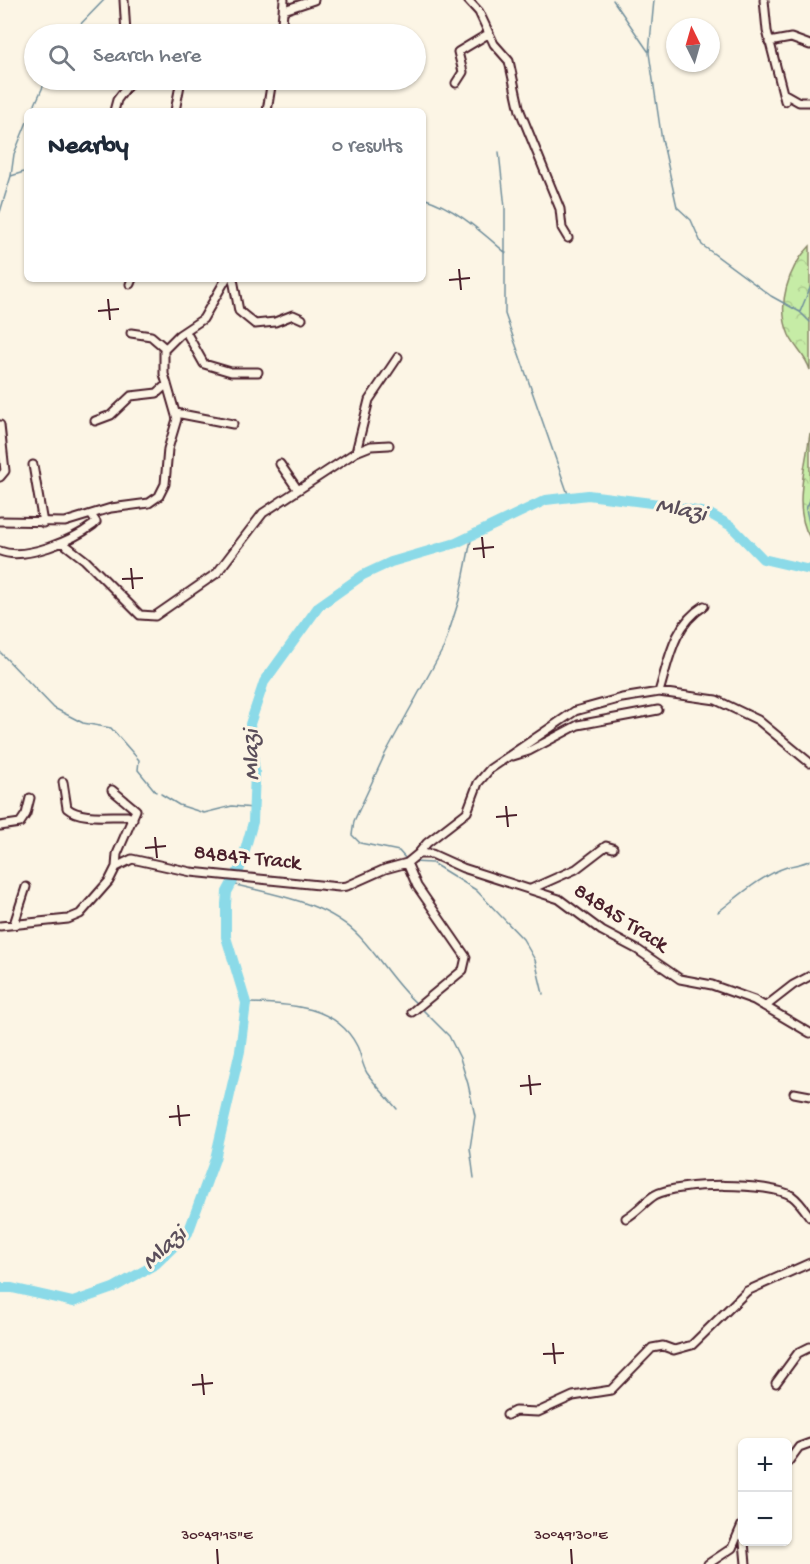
<!DOCTYPE html>
<html lang="en">
<head>
<meta charset="utf-8">
<style>
  :root { --surface:#fff; --page:#f6f6f7; --text:#1f2937; --muted:#747a83; --line:#e0e1e3 }
  body { margin:0; font-family:"Gochi Hand",sans-serif; background:var(--page); color:var(--text) }
  .controls { position:absolute; right:18px; bottom:18px; display:grid; overflow:hidden; border-radius:9px; box-shadow:0 2px 4px #0004 }
  .controls button { width:54px; height:54px; display:grid; place-items:center; padding:0; border:0; border-bottom:2px solid var(--line); background:var(--surface); color:var(--text); font:30px sans-serif }
  .compass { position:absolute; left:666px; top:18px; width:54px; height:54px; border-radius:50%; background:var(--surface); box-shadow:0 2px 4px #0004; rotate:355deg }
  .list { margin:0; padding:0; list-style:none }
  h2 { display:flex; justify-content:space-between; align-items:center; height:78px; margin:0; padding:0 24px; font-size:26px }
  h2 small { font-size:20px; font-weight:400; color:var(--muted) }
  .icon { flex:none; width:33px; height:33px; fill:none; stroke:currentColor; stroke-width:2; stroke-linecap:round; stroke-linejoin:round }
  .map { position:relative; flex:none; width:810px; height:1564px; overflow:hidden }
  .search { position:absolute; background:var(--surface); box-shadow:0 2px 4px #0004; left:24px; top:24px; width:402px; height:66px; display:flex; align-items:center; gap:15px; box-sizing:border-box; padding:0 21px; border-radius:33px; color:var(--muted); font-size:22px }
  .panel { position:absolute; background:var(--surface); box-shadow:0 2px 4px #0004; left:24px; top:108px; width:402px; height:174px; border-radius:9px }
  .map>svg:first-child { display:block }
  .forest { fill:url(#forest-crowns); stroke:#888668; stroke-width:1.5 }
  .lines { fill:none; stroke-linecap:round; stroke-linejoin:round }
  .stream { stroke:#718f9c; stroke-width:1.5 }
  .river { stroke:#8bdae8; stroke-width:10 }
  .minor-casing { stroke:#4a1f2b; stroke-width:11 }
  .minor { stroke:#fcf5e5; stroke-width:7 }
  .ticks { fill:none; stroke:#4a1f2b; stroke-width:2 }
  .labels { text-anchor:middle; dominant-baseline:central; stroke-width:6; stroke-linejoin:round; paint-order:stroke }
  .street-label { font-size:22px; fill:#4a1f2b; stroke:#fcf5e5 }
  .water-label { font-size:24px; font-style:italic; fill:#5a4e5a; stroke:#fcf5e5 }
  .ticks-label { font-size:15px; text-anchor:middle; fill:#4a1f2b; stroke:#fcf5e5; stroke-width:6; stroke-linejoin:round; paint-order:stroke }
</style>
</head>
<body>
<div class="map">
<svg width="810" height="1564" viewBox="0 0 810 1564">
  <defs>
    <pattern id="forest-crowns" width="20" height="18" patternUnits="userSpaceOnUse" patternTransform="scale(1.5)"><rect width="20" height="18" fill="#c6eca6"/><path d="M2 6a3 3 0 1 1 6 0M12 15a3 3 0 1 1 6 0" fill="none" stroke="#acca8f"/></pattern>
  </defs>
  <rect width="100%" height="100%" fill="#fcf5e5"/>
  <filter id="ink" filterUnits="userSpaceOnUse"><feTurbulence type="fractalNoise" baseFrequency=".0167" numOctaves="2"/><feDisplacementMap in="SourceGraphic" scale="12" xChannelSelector="R" yChannelSelector="G"/><feConvolveMatrix kernelMatrix="1 2 1 2 8 2 1 2 1" color-interpolation-filters="sRGB"/></filter>
  <g filter="url(#ink)">
    <!-- forest -->
    <path class="forest" d="M810 246V370C806 356 795 348 789 335 776 305 788 268 810 246Z
      M810 433V538C792 510 806 465 810 433Z"/>
    <g class="lines">
      <!-- stream -->
      <path class="stream" d="M613 0 648 51
        M654 0 649 53 661 134 677 207 691 220 702 245 771 296 800 312
        M71 34 104 0
        M32 111 46 80
        M499 152 505 208V314L569 497
        M11 176 27 171
        M423 198C456 208 480 231 506 253
        M0 212 11 176 14 154 27 122
        M810 288 800 312 810 322
        M810 500 806 509 810 527
        M0 652 54 708 83 723 111 728 139 760 138 770 156 792
        M161 794 179 805 204 813 232 806 253 808
        M406 859 399 851 360 843 352 835 354 821 385 754 444 647 459 600 472 535
        M413 862 432 863 476 890 523 939 535 960 543 994
        M232 884C276 895 327 902 360 937 380 958 394 984 417 1004
        M718 912C739 896 762 875 787 867 795 864 802 865 810 860
        M246 1003C287 1004 336 1004 357 1046 361 1054 362 1065 367 1073 375 1085 387 1097 397 1109
        M422 1009 449 1036 460 1058 468 1084 475 1116 470 1148 474 1178"/>
      <!-- river -->
      <path class="river" d="M0 1288H12L73 1302 113 1288 156 1264 188 1233 215 1159 240 1051 246 1003 226 937V904L227 892 240 868 253 822 255 772 250 724 264 682 319 606 363 575 391 562 456 543 546 500 588 495 667 505 710 514 731 526 763 559 810 570"/>
      <defs>
        <path id="minor" d="M124 0 126 34
          M468 0 479 12 494 44 509 61 520 111 560 209 562 228 568 238
          M764 0 767 31 785 101
          M284 10 314 0
          M281 34 284 0
          M769 42 791 38 810 45
          M456 83 463 72 458 52 488 34
          M783 93 799 102H810
          M114 111 117 100 132 80
          M175 111 181 80
          M267 111 272 80
          M233 279 239 311 255 324 275 322 293 315 302 319
          M130 284 132 279
          M186 332 204 364 231 372H258
          M131 333 151 336 165 348
          M176 413 233 424
          M95 421 111 415 131 396 157 393 167 384
          M0 425 5 471 0 477
          M356 452 369 400 398 357
          M280 464 298 490
          M33 465 43 523
          M0 521 65 522 111 508 149 503 159 496 165 484 168 449 177 419 164 374V350L179 335 203 319 226 279
          M63 543 85 560 140 615 155 616 217 573 263 513 356 452 371 446 389 445
          M0 551C25 561 73 540 93 525L96 522 92 516
          M659 692C669 660 673 625 704 606
          M513 756 529 751 578 725 658 710
          M63 782 67 808C81 820 110 815 127 816L133 819
          M112 790 136 810 117 854 116 867
          M0 826 20 823 26 814 30 798
          M418 854 427 843 467 812 478 783 490 769 575 711 622 698 659 692 716 700 758 720 810 763
          M407 863 417 886 466 957 463 970 412 1012
          M531 889 576 869 606 846 613 848
          M14 924 26 887
          M0 926 68 919 80 914 109 881 116 867 132 859 191 872 339 887 347 886 385 869 407 863 418 854H432L463 868 559 899 602 931 638 950 680 979 712 985 754 1000 810 1033
          M766 1006 793 985 810 976
          M794 1093 810 1096
          M626 1218C637 1212 645 1201 655 1195 678 1182 770 1182 792 1196 799 1201 805 1210 810 1217
          M776 1383 798 1353 810 1347
          M507 1415 515 1411 538 1412 573 1396 611 1390 652 1348 663 1346 674 1350 692 1345 747 1291 810 1263
          M788 1462 799 1447 810 1443
          M744 1542 746 1564
          M708 1564 732 1548 742 1525"/>
      </defs>
      <!-- minor casing -->
      <use href="#minor" class="minor-casing"/>
      <!-- minor -->
      <use href="#minor" class="minor"/>
    </g>
  </g>
  <!-- ticks -->
  <path class="ticks" d="M459 269 461 290M449 280 470 278M108 299 110 320M98 311 119 309M482 537 484 558M473 549 494 547M131 568 133 589M122 579 143 578M506 806 508 827M496 817 517 815M155 837 157 858M145 848 166 846M529 1075 531 1095M520 1086 541 1084M178 1105 180 1126M169 1117 190 1115M553 1343 555 1364M543 1354 564 1353M202 1374 204 1395M192 1385 213 1383M217 1549 218 1564M571 1549 572 1564"/>
  <g class="labels">
    <!-- street labels -->
    <g class="street-label">
      <text transform="translate(247 859) rotate(6)">84847 Track</text>
      <text transform="translate(620 919) rotate(33)">84845 Track</text>
    </g>
    <!-- water labels -->
    <g class="water-label">
      <text transform="translate(681 511) rotate(11)">Mlazi</text>
      <text transform="translate(253 755) rotate(-91)">Mlazi</text>
      <text transform="translate(165 1249) rotate(-43)">Mlazi</text>
    </g>
  </g>
  <g class="ticks-label">
    <text x="217" y="1539">30°49'15"E</text>
    <text x="571" y="1539">30°49'30"E</text>
  </g>
</svg>
<div class="controls">
<button>+</button>
<button>−</button>
</div>
<svg class="compass" viewBox="-18 -18 36 36"><path d="M0-13l5 13h-10z" fill="#e53935"/><path d="M0 13l5-13h-10z" fill="#747a83"/></svg>
<div class="search"><svg class="icon" aria-label="search" viewBox="0 0 24 24"><circle cx="10" cy="10" r="6"/><path d="M15 15l6 6"/></svg>Search here</div>
<section class="panel">
<h2>Nearby<small>0 results</small></h2>
<ul class="list">
</ul>
</section>
</div>
</body>
</html>
